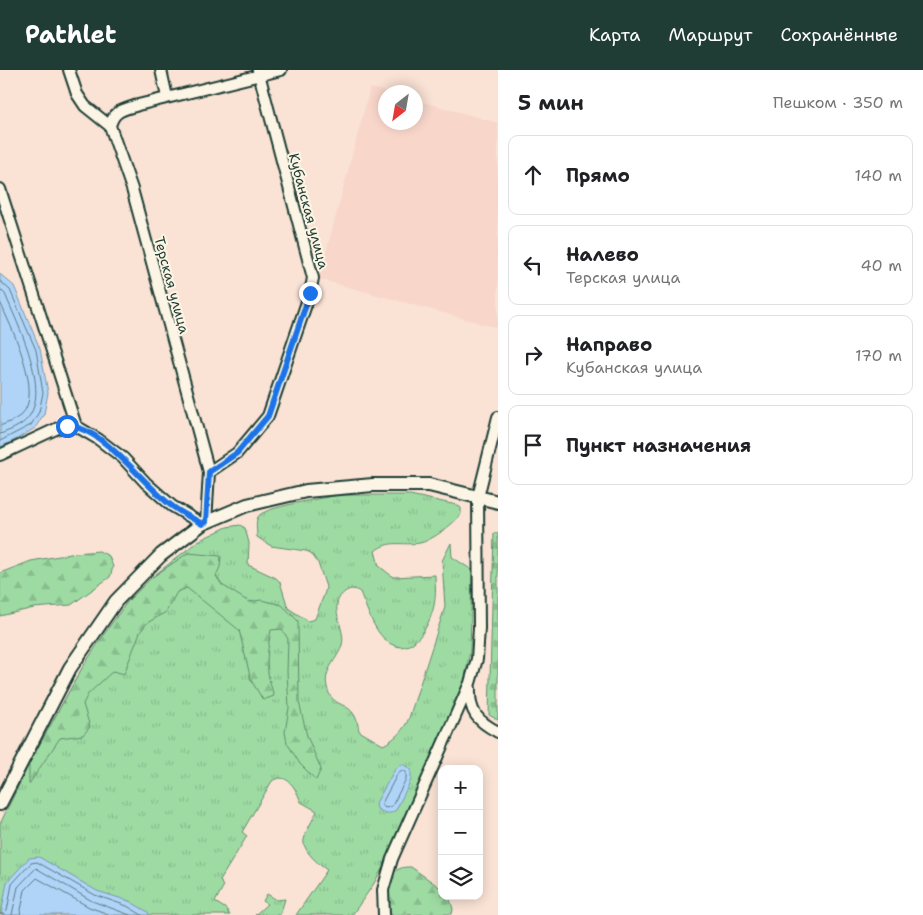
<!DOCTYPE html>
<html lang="ru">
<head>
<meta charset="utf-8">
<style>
  :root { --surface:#fff; --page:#f6f6f6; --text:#202124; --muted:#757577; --line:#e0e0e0; --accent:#1f3d34 }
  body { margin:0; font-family:"Shantell Sans",sans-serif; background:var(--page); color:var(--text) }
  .controls { position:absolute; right:15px; bottom:15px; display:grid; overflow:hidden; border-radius:10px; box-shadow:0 2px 12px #0003 }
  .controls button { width:45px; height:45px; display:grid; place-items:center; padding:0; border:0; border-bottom:1px solid var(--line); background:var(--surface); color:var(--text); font:25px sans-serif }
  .compass { position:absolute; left:378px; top:15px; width:45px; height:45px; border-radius:50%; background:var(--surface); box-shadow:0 2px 12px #0003; rotate:211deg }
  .stop { position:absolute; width:15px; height:15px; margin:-11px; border:4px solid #1a73e8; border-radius:50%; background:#fff }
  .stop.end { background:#1a73e8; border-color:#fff; box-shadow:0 1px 5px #0008 }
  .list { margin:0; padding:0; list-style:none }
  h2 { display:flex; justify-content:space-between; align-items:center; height:65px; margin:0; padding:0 20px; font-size:21px }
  h2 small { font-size:16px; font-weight:400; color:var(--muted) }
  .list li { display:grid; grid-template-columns:32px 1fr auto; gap:15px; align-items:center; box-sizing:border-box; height:80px; margin:0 10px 10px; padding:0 10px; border:1px solid var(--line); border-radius:10px }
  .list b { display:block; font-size:19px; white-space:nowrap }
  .list p { margin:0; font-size:16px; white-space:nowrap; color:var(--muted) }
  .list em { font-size:16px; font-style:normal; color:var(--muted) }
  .icon { flex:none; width:28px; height:28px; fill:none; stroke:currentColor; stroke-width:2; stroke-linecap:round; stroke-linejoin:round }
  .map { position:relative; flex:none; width:498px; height:845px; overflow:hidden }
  header { display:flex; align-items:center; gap:30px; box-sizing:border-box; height:70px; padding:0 25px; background:var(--accent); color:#fff }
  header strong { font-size:24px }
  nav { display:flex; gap:28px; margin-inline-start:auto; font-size:18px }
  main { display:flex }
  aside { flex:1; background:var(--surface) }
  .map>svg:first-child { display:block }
  .built { fill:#f8d6ca }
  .grass { fill:url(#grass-tufts); stroke:#5e8c6c }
  .forest { fill:url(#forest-firs); stroke:#5e8c6c }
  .cemetery { fill:url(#cemetery-stones); stroke:#5e8c6c }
  .water { fill:#b0d4f8; stroke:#7698aa }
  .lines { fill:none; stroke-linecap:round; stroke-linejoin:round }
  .shore { stroke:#597982; stroke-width:1 }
  .minor-casing { stroke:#1f3d34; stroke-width:14 }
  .tertiary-casing { stroke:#1f3d34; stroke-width:16 }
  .minor { stroke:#fcf5e5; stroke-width:10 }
  .tertiary { stroke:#fcf5e5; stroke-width:12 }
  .route { stroke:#1a73e8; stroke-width:6 }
  .labels { text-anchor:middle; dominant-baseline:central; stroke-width:4; stroke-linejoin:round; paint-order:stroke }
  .street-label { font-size:14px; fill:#1f3d34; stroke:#fcf5e5 }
</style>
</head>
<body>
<header>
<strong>Pathlet</strong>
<nav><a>Карта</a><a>Маршрут</a><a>Сохранённые</a></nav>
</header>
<main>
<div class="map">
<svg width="498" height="845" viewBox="0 0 498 845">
  <defs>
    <pattern id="grass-tufts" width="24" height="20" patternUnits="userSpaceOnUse" patternTransform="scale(1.25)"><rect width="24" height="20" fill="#9edba3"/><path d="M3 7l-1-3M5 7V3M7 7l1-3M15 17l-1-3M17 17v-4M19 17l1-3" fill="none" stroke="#88bd8d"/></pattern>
    <pattern id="forest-firs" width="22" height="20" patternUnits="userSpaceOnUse" patternTransform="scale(1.25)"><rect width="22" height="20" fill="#9edba3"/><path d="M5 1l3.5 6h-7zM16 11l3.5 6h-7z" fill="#88bd8d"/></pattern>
    <pattern id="cemetery-stones" width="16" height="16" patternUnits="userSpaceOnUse" patternTransform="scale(1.25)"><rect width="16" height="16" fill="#9edba3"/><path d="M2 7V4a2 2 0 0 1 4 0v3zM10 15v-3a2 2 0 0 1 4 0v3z" fill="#88bd8d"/></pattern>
  </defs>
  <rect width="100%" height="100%" fill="#fae3d5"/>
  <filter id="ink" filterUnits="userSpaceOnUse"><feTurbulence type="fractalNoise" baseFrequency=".02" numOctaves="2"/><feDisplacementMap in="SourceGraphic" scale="10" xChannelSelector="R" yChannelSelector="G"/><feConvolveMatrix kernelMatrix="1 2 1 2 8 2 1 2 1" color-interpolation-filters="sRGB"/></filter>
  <g filter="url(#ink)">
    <!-- built -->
    <path class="built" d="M370 18 387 22H386V52H416V30L498 53V258L319 209Z"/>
    <!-- grass -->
    <path class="grass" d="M338 425H410L457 435 461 438V444C455 453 431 471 420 473 402 476 390 469 375 481L379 496 393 507 435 505C435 513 436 521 435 528 434 547 416 588 391 574 375 565 367 539 360 522 356 519 351 518 346 521 325 535 347 558 342 575 337 591 323 599 327 617 331 636 345 632 353 643 357 648 358 655 359 661L383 675C394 670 404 660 409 648L445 537 442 491 451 473 452 487 472 500 470 581 464 612 456 635 387 790 373 815 352 845H296L327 800C319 795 302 780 304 770 306 760 313 750 317 741L301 732C296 719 287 701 272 711L242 762 247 766 220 810 223 817 215 832 226 839 230 845H0V754L29 694 81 600 127 532 151 508 198 471 227 457 240 455 245 458 249 473 248 495 276 508 280 512 288 538 308 551 315 549 325 522 326 517 318 493 311 483 306 481 271 476 257 467C257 461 255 452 258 447 262 437 325 428 338 425Z
      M267 824 277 830 285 829 280 845H255L267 834 263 831Z"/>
    <!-- forest -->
    <path class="forest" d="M99 481 109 486 113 497 110 507 71 535 34 538 0 546V503L31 491 76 483Z
      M188 483 221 486 220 497 216 506 222 515 249 532 261 530 282 535 298 551 299 632 307 666 321 699 316 710 300 694 287 673 285 662 289 638 287 602 288 569 282 559 271 560C266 589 265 598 274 626L263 630 251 610 239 560 187 518 177 522 166 542 147 553 140 562 124 604 113 601 88 624 83 634 90 657 83 665 60 668 29 714V694L81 600 104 564 127 532 151 508Z
      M411 797 442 819V826H449L453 839 452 844 391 845C388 831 383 807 399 799 402 797 407 797 411 797Z"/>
    <!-- cemetery -->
    <path class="cemetery" d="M494 463H498V650L489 645Z"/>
    <!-- water -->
    <path class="water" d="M0 204 14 216 40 279 48 323 44 344 35 358 17 369 0 377Z
      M402 694 411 699V710L396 740 391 743H385L377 739 376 733 395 699Z
      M39 787 97 821 129 831 148 842 149 845H1L7 812 29 788Z"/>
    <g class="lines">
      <!-- shore -->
      <path class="shore" d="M0 211 10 220 36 280 43 323 39 342 31 355 0 371
        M0 219 5 224C17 253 52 321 27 349 21 356 9 361 0 364
        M0 232C10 255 45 324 21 345 15 350 7 353 0 356
        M403 700 406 702V709L392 736 386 738 382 736V733L398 703Z
        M0 844H4L7 841 12 814 31 793 37 792 95 825 127 836 142 845
        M12 845 18 817 36 798 92 831 130 845
        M20 845 25 820 37 808 89 837 111 845"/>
      <defs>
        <path id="minor" d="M69 0 77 24 85 36 110 56 132 119 209 402 206 453
          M161 0 167 27
          M110 56C114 40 123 40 138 35L281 0
          M0 119 76 356 98 369 123 388 146 413 172 436 202 454
          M0 385 58 358 76 356
          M209 402 237 383 268 346 310 223 313 208 258 0
          M470 618C469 642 477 651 498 662
          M384 845 383 820 392 789 470 613 477 589 479 558 478 427 498 347"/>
        <path id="tertiary" d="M0 734 70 598 116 531 161 485 202 454 247 435 306 421 373 415H429L498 432"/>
      </defs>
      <!-- minor casing -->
      <use href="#minor" class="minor-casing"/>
      <!-- tertiary casing -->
      <use href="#tertiary" class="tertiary-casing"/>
      <!-- minor -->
      <use href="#minor" class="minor"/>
      <!-- tertiary -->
      <use href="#tertiary" class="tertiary"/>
    </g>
  </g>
  <g class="lines" filter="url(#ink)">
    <!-- route -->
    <path class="route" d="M67 356C103 356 144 416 172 436 181 443 192 448 202 454L206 452 209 402 237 383 268 346 310 223"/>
  </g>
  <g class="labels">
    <!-- street labels -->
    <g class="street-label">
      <text transform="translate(309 141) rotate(75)">Кубанская улица</text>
      <text transform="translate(172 215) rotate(75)">Терская улица</text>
    </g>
  </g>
</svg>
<div class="controls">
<button>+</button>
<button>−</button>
<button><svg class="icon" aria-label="layers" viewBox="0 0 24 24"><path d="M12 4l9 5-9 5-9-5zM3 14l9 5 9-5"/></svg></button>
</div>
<svg class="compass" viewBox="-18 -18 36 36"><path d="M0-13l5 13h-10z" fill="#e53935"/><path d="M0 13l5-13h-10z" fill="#757577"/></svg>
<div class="stop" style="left:67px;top:356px"></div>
<div class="stop end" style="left:310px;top:223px"></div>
</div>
<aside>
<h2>5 мин<small>Пешком · 350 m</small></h2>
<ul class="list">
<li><svg class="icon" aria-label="ahead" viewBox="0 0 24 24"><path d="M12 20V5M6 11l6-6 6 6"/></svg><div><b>Прямо</b></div><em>140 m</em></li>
<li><svg class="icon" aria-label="left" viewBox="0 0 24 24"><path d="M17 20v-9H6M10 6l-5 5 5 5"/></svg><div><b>Налево</b><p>Терская улица</p></div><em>40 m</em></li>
<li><svg class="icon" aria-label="right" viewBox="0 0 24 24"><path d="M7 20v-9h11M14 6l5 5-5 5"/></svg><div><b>Направо</b><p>Кубанская улица</p></div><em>170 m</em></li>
<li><svg class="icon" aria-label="arrive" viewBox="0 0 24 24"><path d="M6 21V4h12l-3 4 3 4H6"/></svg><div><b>Пункт назначения</b></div></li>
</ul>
</aside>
</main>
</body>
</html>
